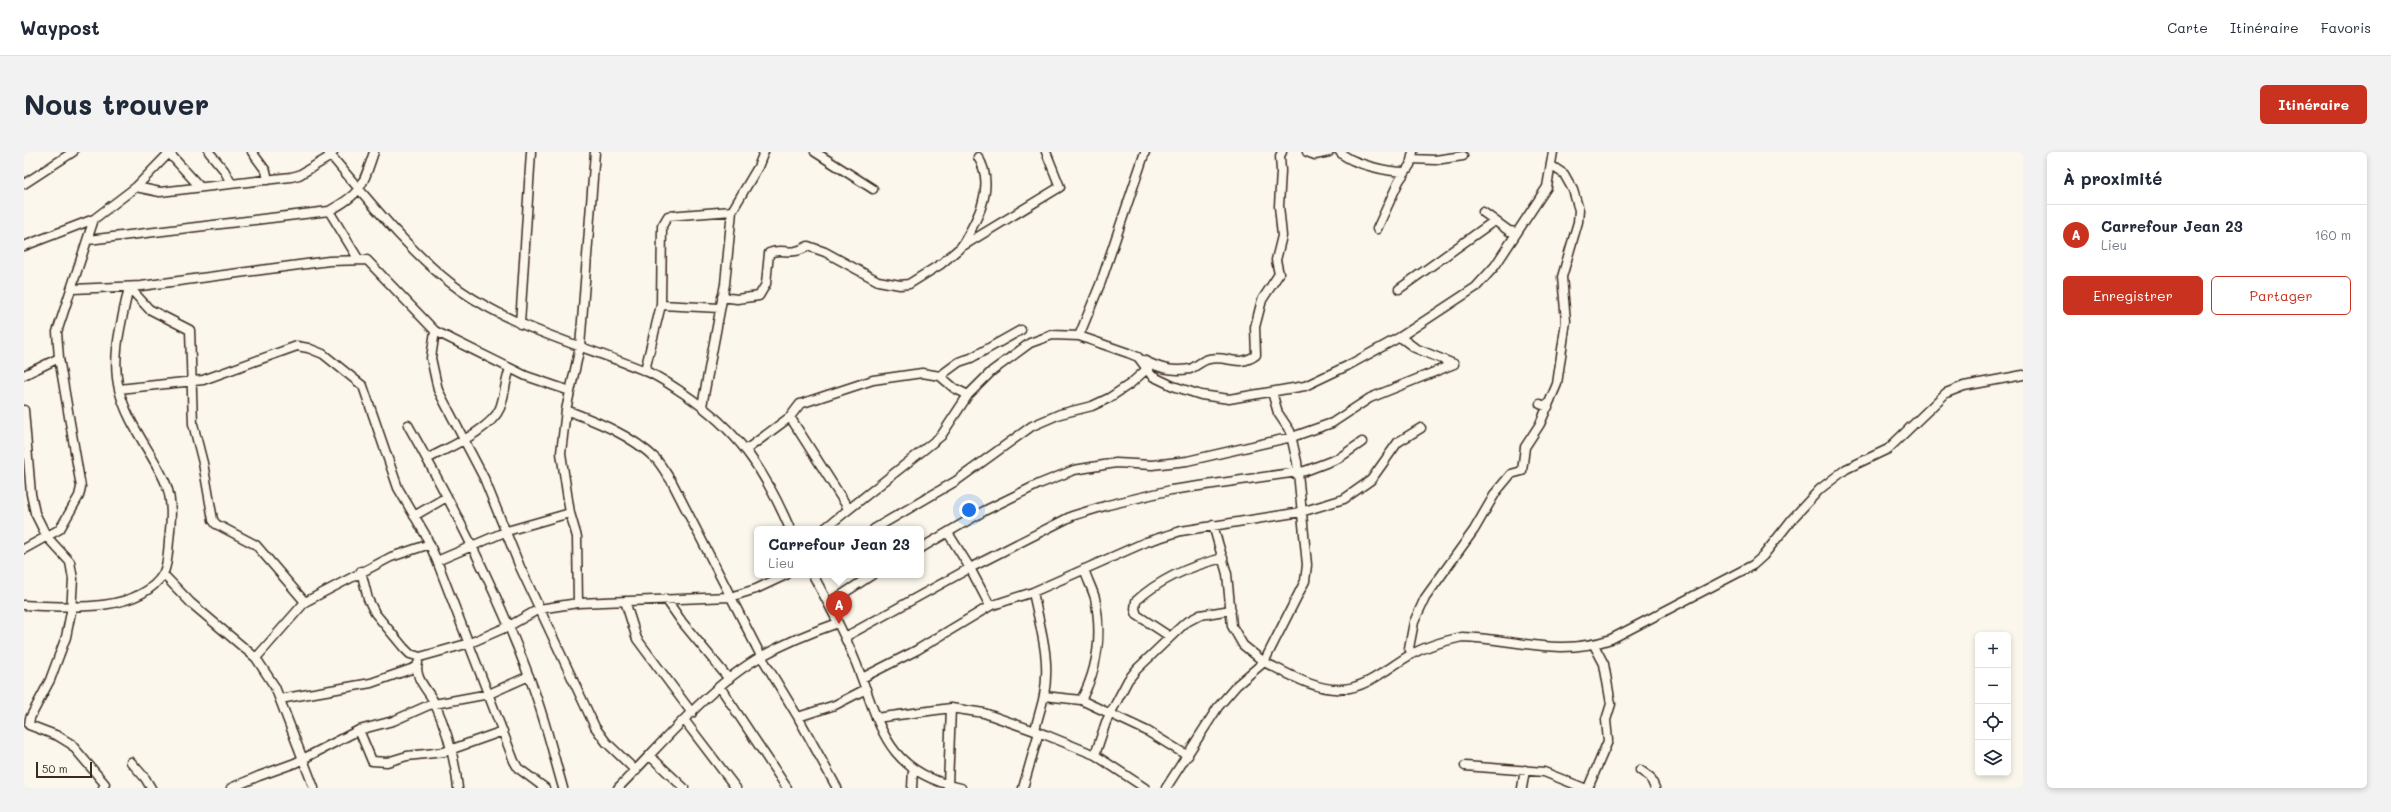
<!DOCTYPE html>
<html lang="fr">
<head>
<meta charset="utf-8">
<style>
  :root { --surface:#fff; --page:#f2f2f3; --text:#1f2937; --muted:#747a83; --line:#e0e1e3; --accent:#c8321e }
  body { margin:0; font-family:Mali,sans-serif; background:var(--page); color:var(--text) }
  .controls { position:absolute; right:12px; bottom:12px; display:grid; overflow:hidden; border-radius:6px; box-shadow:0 2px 6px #0003 }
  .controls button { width:36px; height:36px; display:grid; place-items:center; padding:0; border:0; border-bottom:1px solid var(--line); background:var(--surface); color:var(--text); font:20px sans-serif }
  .scale { position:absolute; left:12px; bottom:10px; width:56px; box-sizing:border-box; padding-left:4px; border:2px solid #3b2a1e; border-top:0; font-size:11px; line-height:14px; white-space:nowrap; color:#3b2a1e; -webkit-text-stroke:3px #fbf7ec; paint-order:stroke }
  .you { position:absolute; left:945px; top:358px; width:14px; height:14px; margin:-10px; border:3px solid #fff; border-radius:50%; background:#1a73e8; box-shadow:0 0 0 6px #1a73e833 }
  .badge { display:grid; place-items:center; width:26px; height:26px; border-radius:50%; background:var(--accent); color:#fff; font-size:13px; font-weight:700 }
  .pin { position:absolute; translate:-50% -33px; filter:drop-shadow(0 1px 2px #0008) }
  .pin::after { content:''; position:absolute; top:21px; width:14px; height:12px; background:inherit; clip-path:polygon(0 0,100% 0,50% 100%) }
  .popup { position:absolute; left:730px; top:374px; width:170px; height:52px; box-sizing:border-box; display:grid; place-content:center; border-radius:6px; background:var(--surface); filter:drop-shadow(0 1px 3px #0005); font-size:13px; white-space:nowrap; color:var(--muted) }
  .popup b { font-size:15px; color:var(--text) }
  .popup::after { content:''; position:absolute; left:50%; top:100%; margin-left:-8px; border:8px solid transparent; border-top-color:var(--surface) }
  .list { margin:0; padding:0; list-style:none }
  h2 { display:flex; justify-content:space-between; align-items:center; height:52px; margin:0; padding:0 16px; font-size:17px }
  h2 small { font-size:13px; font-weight:400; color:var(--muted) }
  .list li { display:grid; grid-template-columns:26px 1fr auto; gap:12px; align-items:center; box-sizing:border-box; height:60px; padding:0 16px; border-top:1px solid var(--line) }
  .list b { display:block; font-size:15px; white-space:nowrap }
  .list p { margin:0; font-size:13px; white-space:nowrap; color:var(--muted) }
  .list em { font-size:13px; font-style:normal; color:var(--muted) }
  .actions { display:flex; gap:8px; padding:12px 16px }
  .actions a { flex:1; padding:9px 0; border:1px solid var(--accent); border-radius:6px; text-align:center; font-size:14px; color:var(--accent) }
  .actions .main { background:var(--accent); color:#fff }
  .icon { flex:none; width:22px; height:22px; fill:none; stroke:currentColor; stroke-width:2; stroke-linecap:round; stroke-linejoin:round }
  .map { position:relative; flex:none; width:1999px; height:636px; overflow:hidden; border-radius:6px }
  header { display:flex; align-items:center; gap:24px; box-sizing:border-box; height:56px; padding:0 20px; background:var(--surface); border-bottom:1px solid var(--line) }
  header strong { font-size:19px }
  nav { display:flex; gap:22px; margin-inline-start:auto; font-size:14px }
  .intro { display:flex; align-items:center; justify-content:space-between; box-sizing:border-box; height:96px; padding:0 24px }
  h1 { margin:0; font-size:28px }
  .button { padding:10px 18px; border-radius:6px; background:var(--accent); color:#fff; font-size:14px; font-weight:700 }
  main { display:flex; gap:24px; padding:0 24px }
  aside { flex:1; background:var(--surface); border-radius:6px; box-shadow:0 2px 6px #0003 }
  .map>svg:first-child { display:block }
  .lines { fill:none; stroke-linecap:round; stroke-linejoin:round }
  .minor-casing { stroke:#3b2a1e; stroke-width:11 }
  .minor { stroke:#fbf7ec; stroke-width:8 }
</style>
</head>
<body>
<header>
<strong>Waypost</strong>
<nav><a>Carte</a><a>Itinéraire</a><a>Favoris</a></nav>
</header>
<div class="intro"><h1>Nous trouver</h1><a class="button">Itinéraire</a></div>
<main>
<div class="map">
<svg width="1999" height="636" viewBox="0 0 1999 636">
  <rect width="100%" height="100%" fill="#fbf7ec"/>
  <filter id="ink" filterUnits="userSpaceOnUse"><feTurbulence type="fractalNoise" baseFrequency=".025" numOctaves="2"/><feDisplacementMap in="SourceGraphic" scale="8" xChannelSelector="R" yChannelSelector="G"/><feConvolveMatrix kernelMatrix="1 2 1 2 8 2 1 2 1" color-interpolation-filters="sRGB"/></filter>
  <g filter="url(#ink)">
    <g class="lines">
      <defs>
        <path id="minor" d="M185 0 200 18 207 31
          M228 0 242 19 244 28
          M304 0C341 44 389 105 436 138 492 177 557 193 619 218 633 223 647 233 659 241 714 278 740 317 766 377
          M791 0 849 37
          M1283 0 1291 3 1305 0
          M1316 0C1327 12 1365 20 1381 20
          M145 1 176 35
          M1388 7 1411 8 1439 4
          M0 32 49 0
          M112 35 136 40 267 25 275 23 307 4 309 0
          M305 59 335 108
          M1459 60 1485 79 1493 80
          M1353 77 1375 29 1386 13 1389 0
          M64 88 305 59C338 41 338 35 350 0
          M0 94 70 67 112 35 146 0
          M937 95C952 70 973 35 954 5
          M105 135 125 157 166 178 169 272 179 311 189 368 192 372 232 393 281 450
          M49 137 117 134 305 109 343 108 411 179 502 224 546 239
          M1375 137 1470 69
          M698 145 713 147 735 144 742 132 745 101C760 95 766 105 784 94L801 100 854 129 876 133 885 132 917 112 937 95 1036 35 1022 0
          M637 153 696 156
          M496 172 507 0
          M411 179 407 206 414 238 460 326 496 415 571 575 582 590 612 619
          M1055 184 1077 130 1121 0
          M1376 185 1391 196 1430 212
          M1119 208C1135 216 1147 220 1166 217 1172 215 1178 208 1185 207 1204 203 1214 216 1232 203L1231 175 1238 148 1255 122 1252 108 1258 84 1255 54 1257 19 1256 4 1258 0
          M621 218 637 153 638 74 644 64 708 59
          M0 223 35 206
          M916 224 935 210 947 206 997 178
          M95 237 179 228 273 194 284 196 299 202 339 234 374 336 401 382 413 409 490 609 494 616 521 636
          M1516 252 1524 255
          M678 254 701 132 708 59 734 15 740 0
          M0 258 7 342 11 361 23 385 46 410 49 427 47 460 42 485 26 528 6 566 5 573 34 584 47 592 81 632 79 636
          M542 258C574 270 607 283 632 307 638 314 643 323 648 330L737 504 774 565 813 636
          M766 265 824 356
          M384 273C429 353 472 437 504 522 519 559 528 598 539 636
          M723 297 766 265 776 252 849 228 898 221 916 224 930 236 944 243
          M403 307C423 296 467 278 476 256 481 243 481 229 486 217
          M390 364 421 346
          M1189 373 1203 422 1208 474 1219 493 1240 510 1281 429 1283 413 1273 310 1266 279 1254 261 1248 240
          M800 377 917 284 944 243 968 219 1006 191 1028 183 1055 184 1104 201 1114 205 1128 224 1149 234 1177 243 1205 247 1281 234 1323 214 1376 185 1452 135 1471 114 1523 35 1529 0
          M850 377 932 329 1008 274 1036 262 1068 254 1085 246 1106 232 1124 216
          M924 381 946 416 966 454
          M897 396 960 359 1015 332 1050 318 1092 311 1128 313 1163 309 1268 285 1308 271 1346 246 1430 212
          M0 397 36 377 55 344 57 335 35 206 33 180 70 67
          M413 409 483 379 546 361
          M337 419 344 447 351 461 380 496 386 502 396 505 446 491 485 474 515 457 554 451 706 445 732 437 762 423
          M139 422 167 451 232 506 251 535 290 636
          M789 423C805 452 820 481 832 511 857 574 860 619 937 636
          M1009 440C1016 475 1027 507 1020 543 1018 555 1013 567 1011 579
          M642 447 658 470 705 527
          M601 449 613 487 668 561
          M554 451 553 385 546 361 537 301 542 258 556 195 571 0
          M805 451 848 423
          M0 453C40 455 115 462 139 422 144 413 144 399 145 389 147 371 149 350 142 332 129 301 103 272 95 237 87 204 98 168 105 135
          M1145 484 1113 463 1111 457 1112 449C1137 426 1166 414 1199 406
          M821 485 946 416 1048 364 1084 353 1147 338 1281 319 1315 306 1338 290
          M1388 502 1385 496 1390 470 1401 446 1450 378 1472 340 1487 322 1498 319 1501 295 1516 272 1533 232 1542 169 1538 125 1554 70 1555 58 1549 38 1540 22 1528 14
          M232 506 281 450 367 405 406 392
          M394 511C389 526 406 540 411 552 423 578 431 608 434 636
          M838 526 893 498 966 454 1009 440 1122 390 1157 379 1277 360 1320 347 1347 328 1374 290 1397 276
          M696 535 763 636
          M1020 544 1057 548 1123 579 1164 604
          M256 547 347 531 393 515
          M1057 548C1074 517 1078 481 1071 446 1068 436 1063 427 1060 417
          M774 565 811 553 842 537
          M852 566 927 556 960 561 1022 583 1071 603 1121 636
          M661 569 712 636
          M335 578 348 609 363 610 383 604 420 600 479 579
          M1071 603 1082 570 1104 528 1113 517 1161 471 1176 463 1207 458
          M626 604 660 636
          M107 610 121 626 127 636
          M1441 614 1520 620 1560 636
          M1616 618 1626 625 1631 636
          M924 633 927 556
          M207 636 235 624 271 611 335 578 369 569 405 553 465 542 505 524
          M594 636C637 593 686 533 738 504 763 490 788 480 814 471
          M888 636 889 617
          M999 636 1015 580
          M1142 636 1194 555 1213 533 1240 510C1263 521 1291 539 1318 537 1343 536 1365 515 1386 503 1402 494 1420 489 1438 485 1491 487 1536 505 1587 487L1729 413 1739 404 1769 366 1796 337 1822 317 1864 297 1922 241 1940 234 1999 223
          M1498 636 1501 618
          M1564 636 1584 589 1582 568 1587 552 1580 512 1570 493"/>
      </defs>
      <!-- minor casing -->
      <use href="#minor" class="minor-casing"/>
      <!-- minor -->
      <use href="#minor" class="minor"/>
    </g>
  </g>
</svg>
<div class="controls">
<button>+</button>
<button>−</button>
<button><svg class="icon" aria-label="locate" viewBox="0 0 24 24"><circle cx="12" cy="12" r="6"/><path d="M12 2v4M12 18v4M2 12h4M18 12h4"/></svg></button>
<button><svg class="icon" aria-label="layers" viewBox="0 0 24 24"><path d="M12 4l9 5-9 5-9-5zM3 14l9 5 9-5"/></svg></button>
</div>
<div class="scale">50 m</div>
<div class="you"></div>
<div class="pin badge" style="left:815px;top:472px">A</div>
<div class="popup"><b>Carrefour Jean 23</b>Lieu</div>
</div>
<aside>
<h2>À proximité<small></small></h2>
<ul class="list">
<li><span class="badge">A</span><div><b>Carrefour Jean 23</b><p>Lieu</p></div><em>160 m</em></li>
</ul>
<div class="actions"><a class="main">Enregistrer</a><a>Partager</a></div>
</aside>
</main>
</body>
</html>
